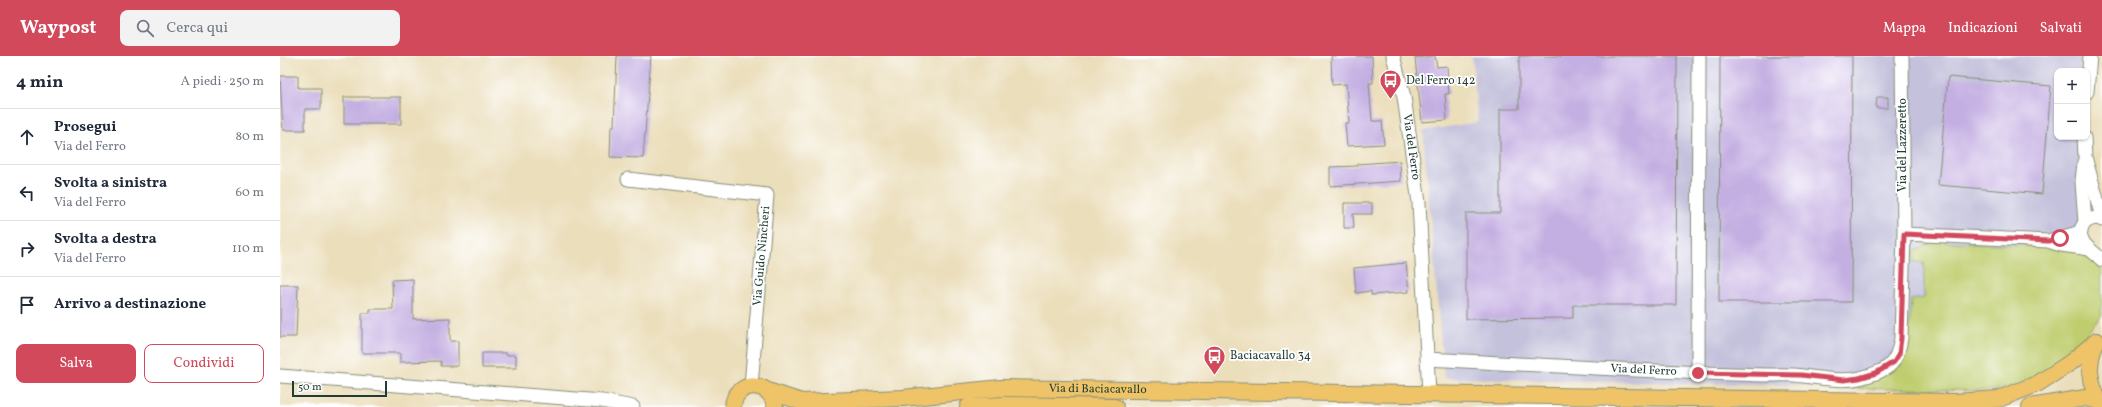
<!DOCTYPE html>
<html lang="it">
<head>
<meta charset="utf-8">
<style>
  :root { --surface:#fff; --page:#f2f2f3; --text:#1f2937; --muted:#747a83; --line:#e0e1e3; --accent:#d1495b }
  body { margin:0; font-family:Vollkorn,serif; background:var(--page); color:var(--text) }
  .controls { position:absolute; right:12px; top:12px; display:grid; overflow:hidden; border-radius:8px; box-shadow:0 1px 3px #0004 }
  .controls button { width:36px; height:36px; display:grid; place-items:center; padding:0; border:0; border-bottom:1px solid var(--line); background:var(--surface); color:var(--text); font:20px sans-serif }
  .scale { position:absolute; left:12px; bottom:10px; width:95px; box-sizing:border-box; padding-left:4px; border:2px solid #1f3d34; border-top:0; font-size:11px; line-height:14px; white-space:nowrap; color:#1f3d34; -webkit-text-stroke:3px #fff; paint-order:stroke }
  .stop { position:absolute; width:12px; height:12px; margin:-9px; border:3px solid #d1495b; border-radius:50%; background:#fff }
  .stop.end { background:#d1495b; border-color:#fff; box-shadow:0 1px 4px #0008 }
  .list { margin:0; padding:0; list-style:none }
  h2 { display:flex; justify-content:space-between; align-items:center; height:52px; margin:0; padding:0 16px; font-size:17px }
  h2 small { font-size:13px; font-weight:400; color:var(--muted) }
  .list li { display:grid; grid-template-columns:26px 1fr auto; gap:12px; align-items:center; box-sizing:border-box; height:56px; padding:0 16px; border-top:1px solid var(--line) }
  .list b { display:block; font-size:15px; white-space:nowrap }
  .list p { margin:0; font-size:13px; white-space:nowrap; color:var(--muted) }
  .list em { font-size:13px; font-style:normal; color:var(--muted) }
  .actions { display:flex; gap:8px; padding:12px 16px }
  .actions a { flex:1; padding:9px 0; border:1px solid var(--accent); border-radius:8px; text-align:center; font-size:14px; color:var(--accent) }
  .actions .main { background:var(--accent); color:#fff }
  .icon { flex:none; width:22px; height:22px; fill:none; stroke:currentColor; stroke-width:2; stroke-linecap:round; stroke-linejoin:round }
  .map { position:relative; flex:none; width:1822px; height:351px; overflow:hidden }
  header { display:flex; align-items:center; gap:24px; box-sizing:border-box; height:56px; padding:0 20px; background:var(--accent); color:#fff }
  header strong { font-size:19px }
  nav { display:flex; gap:22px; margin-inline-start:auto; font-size:14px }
  .search { width:280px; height:36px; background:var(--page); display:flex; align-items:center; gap:10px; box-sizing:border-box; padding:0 14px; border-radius:8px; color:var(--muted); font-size:15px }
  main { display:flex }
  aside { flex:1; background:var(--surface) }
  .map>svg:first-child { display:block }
  .industrial { fill:#c3c1db }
  .green { fill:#bfcd6e; stroke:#6f8551 }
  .building { fill:#c4afe2 }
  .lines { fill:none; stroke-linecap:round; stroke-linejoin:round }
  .minor-casing { stroke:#858e78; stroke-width:15 }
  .major-casing { stroke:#858e78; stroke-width:18 }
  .minor { stroke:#fff; stroke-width:13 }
  .major { stroke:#efc469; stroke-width:16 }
  .route { stroke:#d1495b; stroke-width:5 }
  .labels { text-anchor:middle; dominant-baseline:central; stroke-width:3.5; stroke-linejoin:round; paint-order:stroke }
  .poi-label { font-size:12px; fill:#1f3d34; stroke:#fff; text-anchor:start }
  .street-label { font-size:12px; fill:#1f3d34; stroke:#fff }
</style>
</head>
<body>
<header>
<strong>Waypost</strong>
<div class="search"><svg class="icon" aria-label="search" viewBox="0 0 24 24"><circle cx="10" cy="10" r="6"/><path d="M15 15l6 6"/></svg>Cerca qui</div>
<nav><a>Mappa</a><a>Indicazioni</a><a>Salvati</a></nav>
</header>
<main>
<aside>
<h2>4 min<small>A piedi · 250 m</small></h2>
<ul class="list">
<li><svg class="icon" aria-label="ahead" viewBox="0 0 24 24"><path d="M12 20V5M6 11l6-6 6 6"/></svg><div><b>Prosegui</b><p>Via del Ferro</p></div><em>80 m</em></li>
<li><svg class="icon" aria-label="left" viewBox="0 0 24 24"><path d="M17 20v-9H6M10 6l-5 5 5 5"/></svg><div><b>Svolta a sinistra</b><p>Via del Ferro</p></div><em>60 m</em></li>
<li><svg class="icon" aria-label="right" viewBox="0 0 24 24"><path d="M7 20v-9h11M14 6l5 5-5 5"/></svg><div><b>Svolta a destra</b><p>Via del Ferro</p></div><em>110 m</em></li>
<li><svg class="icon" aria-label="arrive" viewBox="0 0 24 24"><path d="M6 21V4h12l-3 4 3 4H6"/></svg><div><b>Arrivo a destinazione</b></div></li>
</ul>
<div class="actions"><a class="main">Salva</a><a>Condividi</a></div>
</aside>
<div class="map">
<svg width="1822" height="351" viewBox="0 0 1822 351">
  <rect width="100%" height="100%" fill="#fff"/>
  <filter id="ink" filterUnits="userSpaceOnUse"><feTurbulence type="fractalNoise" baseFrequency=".025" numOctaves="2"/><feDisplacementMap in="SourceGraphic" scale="8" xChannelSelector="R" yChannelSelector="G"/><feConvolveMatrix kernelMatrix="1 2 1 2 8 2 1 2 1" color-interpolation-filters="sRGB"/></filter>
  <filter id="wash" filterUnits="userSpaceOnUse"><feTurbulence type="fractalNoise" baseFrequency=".012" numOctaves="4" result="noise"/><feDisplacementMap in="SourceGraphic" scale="16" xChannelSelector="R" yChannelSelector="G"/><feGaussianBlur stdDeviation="0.9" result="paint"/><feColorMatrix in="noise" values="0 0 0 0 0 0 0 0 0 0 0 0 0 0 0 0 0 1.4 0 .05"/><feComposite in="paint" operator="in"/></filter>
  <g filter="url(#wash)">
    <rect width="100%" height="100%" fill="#ebdebb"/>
    <!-- industrial -->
    <path class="industrial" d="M1192 0H1801V15H1777V81H1800V194L1647 188 1641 191 1635 195 1634 205 1644 207V242L1631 244 1627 291 1624 300 1617 310 1566 330 1164 322 1143 75 1198 66Z"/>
    <!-- green -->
    <path class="green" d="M1656 185 1764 190 1800 194 1816 205 1822 214V259L1791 297 1764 317 1735 330 1708 335 1567 332 1566 330 1617 310C1631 292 1629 265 1631 244L1644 242V207L1634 206 1635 195Z"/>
    <g id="blocks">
      <!-- building -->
      <path class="building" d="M337 0H371L363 102 330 101 331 70H334Z
        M1051 0H1092L1093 27H1089L1092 65H1102L1104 88 1067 90 1065 67H1069L1066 28 1052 29Z
        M1155 0 1157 11 1167 10 1169 38H1165L1167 64 1142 66 1135 2Z
        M1239 0H1397L1396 249H1293V262L1186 263V157H1220V53H1239Z
        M1440 0H1572L1571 246H1439Z
        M0 20H18V32H41V53H25V74H3Z
        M1668 21 1771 30 1762 138 1658 129Z
        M64 41H121V68H64Z
        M1597 41H1608V52H1596Z
        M1120 105 1121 125 1050 130V111L1078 110 1077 108Z
        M1064 147H1092V158H1073L1074 172H1064Z
        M1126 207 1129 236 1091 239V235L1076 237 1074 212Z
        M133 223V263L170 262V285H178V310H161V305L120 306V297H82V257H90V253H113L112 224Z
        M0 229H18L16 281H0Z
        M202 297H226V299H236V312H202Z"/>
    </g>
  </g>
  <g filter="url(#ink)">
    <use href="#blocks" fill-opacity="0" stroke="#858e78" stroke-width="1"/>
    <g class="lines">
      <defs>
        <g id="minor">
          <path id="s1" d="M1113 0 1124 41 1139 147 1149 338"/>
          <path d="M1807 36 1810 0"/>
          <path d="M1804 81 1805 101 1822 161"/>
          <path d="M1804 106 1802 126 1805 166"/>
          <path d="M348 123 487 139 471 330"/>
          <path d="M1822 164 1819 162C1813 162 1808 163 1804 168 1792 184 1812 194 1822 204"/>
          <path d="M1624 178 1768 185 1801 176"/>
          <path d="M1771 186 1781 189 1810 193"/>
          <path id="s2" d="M1147 303C1260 309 1373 316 1486 319 1498 319 1511 318 1523 320 1542 322 1561 326 1580 322 1607 315 1617 310 1621 282L1624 178 1622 0"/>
          <path d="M1418 317 1419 0"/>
          <path d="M0 320 322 345 353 351"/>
        </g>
        <g id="major">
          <path d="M1816 286C1806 310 1809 328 1822 350"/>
          <path id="s3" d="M488 335 522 346 623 342 721 332 1675 346 1719 343 1757 328 1790 307 1817 285"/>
          <path d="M453 351C454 323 493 324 495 351"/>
          <path d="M688 351 724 349 835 351"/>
          <path d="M1750 351 1805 342 1819 345"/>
        </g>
      </defs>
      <!-- minor casing -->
      <use href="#minor" class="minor-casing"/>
      <!-- major casing -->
      <use href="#major" class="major-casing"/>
      <!-- minor -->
      <use href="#minor" class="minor"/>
      <!-- major -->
      <use href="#major" class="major"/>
    </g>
  </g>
  <g class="lines" filter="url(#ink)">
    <!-- route -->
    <path class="route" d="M1418 317 1521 319 1564 324 1579 322 1596 317 1614 306 1619 298 1621 282 1624 178 1768 185 1780 182"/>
  </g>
  <!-- icons -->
  <defs>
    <symbol id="bus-pin" viewBox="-11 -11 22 30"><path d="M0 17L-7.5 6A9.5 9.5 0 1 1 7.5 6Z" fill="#d1495b" stroke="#fff"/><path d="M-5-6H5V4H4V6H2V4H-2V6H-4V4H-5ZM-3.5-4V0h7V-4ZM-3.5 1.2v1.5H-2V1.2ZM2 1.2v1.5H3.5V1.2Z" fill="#fff"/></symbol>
  </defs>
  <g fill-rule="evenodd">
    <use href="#bus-pin" x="1098" y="12" width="25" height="34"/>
    <use href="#bus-pin" x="922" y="288" width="25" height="34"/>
  </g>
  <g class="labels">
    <!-- poi labels -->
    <g class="poi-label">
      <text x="1126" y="25">Del Ferro 142</text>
      <text x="950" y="300">Baciacavallo 34</text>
    </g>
    <!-- street labels -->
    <g class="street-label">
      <text transform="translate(1623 89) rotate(-90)">Via del Lazzeretto</text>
      <text stroke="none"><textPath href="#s1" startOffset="93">Via del Ferro</textPath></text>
      <text transform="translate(482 200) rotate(-85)">Via Guido Nincheri</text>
      <text stroke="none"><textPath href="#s2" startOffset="217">Via del Ferro</textPath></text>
      <text stroke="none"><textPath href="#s3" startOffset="332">Via di Baciacavallo</textPath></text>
    </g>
  </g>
</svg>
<div class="controls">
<button>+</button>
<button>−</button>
</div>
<div class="scale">50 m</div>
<div class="stop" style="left:1780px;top:182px"></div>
<div class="stop end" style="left:1418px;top:317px"></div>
</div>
</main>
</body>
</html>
